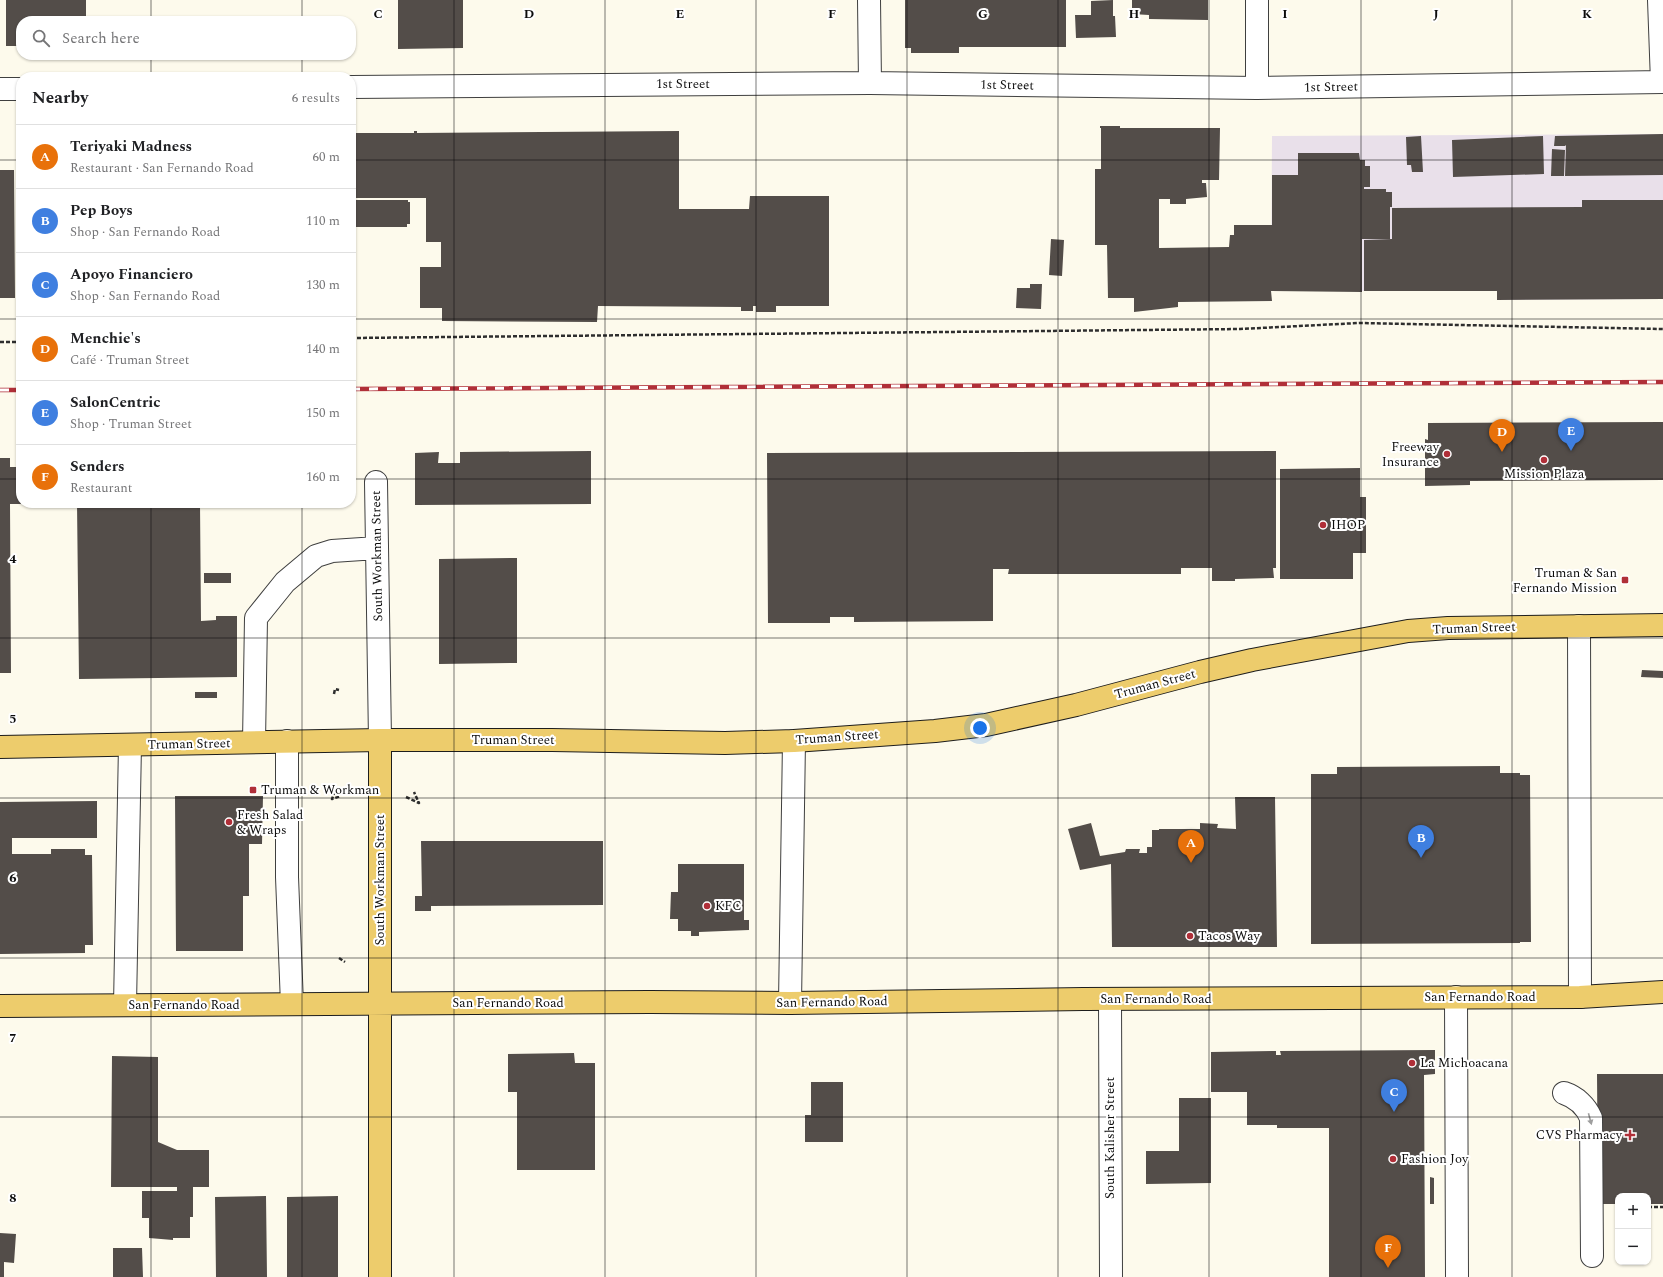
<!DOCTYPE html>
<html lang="en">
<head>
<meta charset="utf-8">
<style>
  :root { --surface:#fff; --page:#f6f6f6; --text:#202124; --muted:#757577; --line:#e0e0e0; --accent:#b02f38 }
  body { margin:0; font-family:Spectral,serif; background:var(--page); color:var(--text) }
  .controls { position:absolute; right:12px; bottom:12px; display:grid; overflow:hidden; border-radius:8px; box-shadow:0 1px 3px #0004 }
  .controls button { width:36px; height:36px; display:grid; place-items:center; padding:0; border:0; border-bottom:1px solid var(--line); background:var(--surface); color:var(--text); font:20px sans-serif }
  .you { position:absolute; left:980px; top:728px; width:14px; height:14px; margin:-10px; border:3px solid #fff; border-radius:50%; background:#1a73e8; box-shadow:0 0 0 6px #1a73e833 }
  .badge { display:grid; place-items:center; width:26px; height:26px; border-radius:50%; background:var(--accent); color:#fff; font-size:13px; font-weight:700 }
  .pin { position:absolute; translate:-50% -33px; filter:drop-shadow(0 1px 2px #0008) }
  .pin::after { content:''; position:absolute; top:21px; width:14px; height:12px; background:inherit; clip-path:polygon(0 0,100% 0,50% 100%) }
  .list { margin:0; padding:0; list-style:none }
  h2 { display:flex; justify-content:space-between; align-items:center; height:52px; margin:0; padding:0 16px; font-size:17px }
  h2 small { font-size:13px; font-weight:400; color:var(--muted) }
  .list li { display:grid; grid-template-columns:26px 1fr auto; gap:12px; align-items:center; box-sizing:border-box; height:64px; padding:0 16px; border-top:1px solid var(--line) }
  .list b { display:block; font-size:15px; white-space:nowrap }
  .list p { margin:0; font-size:13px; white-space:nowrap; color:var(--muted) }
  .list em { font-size:13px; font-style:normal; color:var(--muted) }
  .icon { flex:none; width:22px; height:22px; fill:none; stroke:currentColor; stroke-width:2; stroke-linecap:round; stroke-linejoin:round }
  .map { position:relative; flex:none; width:1663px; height:1277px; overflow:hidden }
  .search { position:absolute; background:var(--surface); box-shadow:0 1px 3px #0004; left:16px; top:16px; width:340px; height:44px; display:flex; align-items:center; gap:10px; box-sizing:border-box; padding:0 14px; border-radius:16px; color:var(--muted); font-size:15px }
  .panel { position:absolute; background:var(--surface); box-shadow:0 1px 3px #0004; left:16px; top:72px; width:340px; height:436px; border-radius:16px }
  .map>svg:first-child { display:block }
  .industrial { fill:#e9e0ea }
  .building { fill:#534d49 }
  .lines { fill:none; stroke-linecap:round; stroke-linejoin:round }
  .minor-casing { stroke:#3f3f3f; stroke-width:24 }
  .major-casing { stroke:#1d1d1d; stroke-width:24 }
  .path { stroke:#2e2e2e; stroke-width:2.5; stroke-dasharray:4 2; stroke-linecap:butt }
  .minor { stroke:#fff; stroke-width:22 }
  .major { stroke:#edcc6c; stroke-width:22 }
  .rail-casing { stroke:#b02f38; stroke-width:4.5 }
  .rail { stroke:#fff; stroke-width:3; stroke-dasharray:9; stroke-linecap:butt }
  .oneway { fill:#9e9e9e }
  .grid { fill:none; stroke:#0c0c0c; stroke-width:1; stroke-opacity:0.55 }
  .poi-dot { fill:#b02f38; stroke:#fff; stroke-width:1.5 }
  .labels { text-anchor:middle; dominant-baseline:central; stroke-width:4; stroke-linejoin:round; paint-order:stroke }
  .street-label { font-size:13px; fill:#0c0c0c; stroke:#fff }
  .poi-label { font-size:13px; fill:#0c0c0c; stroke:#fff; text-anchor:start }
  .grid-label { font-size:13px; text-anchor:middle; font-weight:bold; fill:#0c0c0c; stroke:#fff; stroke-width:4; stroke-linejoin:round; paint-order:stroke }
</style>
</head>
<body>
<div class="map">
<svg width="1663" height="1277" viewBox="0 0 1663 1277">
  <rect width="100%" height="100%" fill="#fdfaec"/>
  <!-- industrial -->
  <path class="industrial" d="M1663 134V299L1497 300V291H1271L1272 136Z"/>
  <!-- building -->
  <path class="building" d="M6 0H86V19H71V21H21V46H6Z
    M398 0H463V48L398 49Z
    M905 0H1066V47H959V53H911V48H905Z
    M1113 0V16H1115L1116 37 1076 38 1075 15H1091V1Z
    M1132 0H1208V20L1149 19V15L1132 14Z
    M1100 126H1120V128H1220L1219 180H1202V183H1206L1207 197 1186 199V204H1170V199H1159V248L1229 247 1230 235H1234V225H1272V175H1298V153H1359L1360 160H1365V166H1370V187H1364V189H1386V192H1392V207H1390V239H1362V292L1271 291 1272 301 1178 302V307L1134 312V298H1108L1107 245H1095V169H1101V128H1100Z
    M414 131H417V133L679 131V209H749L750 196H829V306H776V312H756V306H753V311H741V307L598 306 597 322 442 321V308H420V267H441V242H426V198H351V133H414Z
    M1663 134V175L1565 176 1566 145 1565 146H1554L1555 136Z
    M1421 136 1423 172H1412L1411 165H1407L1406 137Z
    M1543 136 1544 174 1453 177 1452 140Z
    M1552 149 1565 150 1564 176H1551Z
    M0 170H14L15 298H0Z
    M355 200H408V202H410V224H407V227H356V221H351V205L355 204Z
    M1582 200H1663V299L1497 300V291H1364V240L1392 239V208L1582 207Z
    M1051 239 1064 240 1062 276 1049 275Z
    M1030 284H1042L1041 309 1016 308 1017 288H1030Z
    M1663 422V480L1470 481V485L1425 486V439L1428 440V423Z
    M591 451V504L415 505V453L439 452 438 463H460V452Z
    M1276 451V568H1273L1274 578 1235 579V581H1212V568H1181V574H1008L1009 569H993V621L854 622V617H830V623H768L767 453Z
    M0 458H10V467H21V504H10L11 673H0Z
    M1360 468V497H1366V553H1353V579H1280V469Z
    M77 503H200L201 621 216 620V616H237V677L79 679Z
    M517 558V663L439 664V559Z
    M204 573H231V583H204Z
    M1642 670 1663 671V678L1641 677Z
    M195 692H217V698H195Z
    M1500 766V773H1520V775H1530L1531 942H1520V943L1311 944V774H1337V767Z
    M175 796H263L262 844H249V896H243V951H176Z
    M1235 797H1275L1277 947H1112L1111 864 1080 870 1068 829 1091 823 1100 856 1125 852 1126 849H1140L1139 853H1147V847H1152V830H1159V829H1200V823L1218 824 1217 828 1236 829Z
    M97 801V838H12V854H51V849H85V855H92L93 945H85V953L0 954V802Z
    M421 841H603V905L431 906V911H415V896H422Z
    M678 864H744V920H749V930L699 932V936H691V931H678V919H670L671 892H678Z
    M1435 1050V1074L1424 1075 1425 1277H1329V1128H1277V1125H1247V1092H1211V1052L1276 1051V1055H1281L1280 1051Z
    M574 1053 575 1063H595V1170H517V1092H508V1054Z
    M112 1056 158 1057V1142L177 1150H209V1187H193V1217H190V1238H173V1240L149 1238V1218H142V1191H177V1187H111Z
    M1597 1074H1663V1204H1648V1196H1618V1204H1598Z
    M811 1082H843V1142H805V1115H811Z
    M1179 1098H1211V1183L1146 1184V1151H1179Z
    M1430 1177 1434 1178V1204H1430Z
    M266 1196 267 1277H216L215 1197Z
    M338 1196V1277H287V1197Z
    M0 1233 16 1234 14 1263 4 1262V1277H0Z
    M113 1248H142L143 1277H113Z"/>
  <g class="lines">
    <defs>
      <path id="minor" d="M869 0 870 83
        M1257 0V88
        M1659 0 1662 82
        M351 87 870 83 1257 88 1663 82
        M0 89H21
        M376 482 380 740
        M1579 626 1580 997
        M287 741V877L292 1004
        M254 742 256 618 285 582 316 556 332 551 377 548
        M1456 997 1457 1277
        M1110 999 1111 1277
        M790 1003 794 741
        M125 1005 130 745
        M1564 1093C1576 1097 1586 1106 1591 1118L1592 1256"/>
      <path id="major" d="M0 747 380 740H552L725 743 794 741 935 731 986 725 1076 705 1200 672 1252 660 1408 631 1448 628 1663 625
        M0 1006 650 1002 790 1003 1083 999 1580 997 1663 992
        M380 1277V740"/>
    </defs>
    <!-- minor casing -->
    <use href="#minor" class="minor-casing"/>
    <!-- major casing -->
    <use href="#major" class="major-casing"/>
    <!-- path -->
    <path class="path" d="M351 338 1240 329 1359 323 1663 329
      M0 342H21
      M334 694 335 689 339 690
      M335 791 332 799 341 796
      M406 797 419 803 414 792
      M339 958 345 962
      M1648 1207H1663"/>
    <!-- minor -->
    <use href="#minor" class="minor"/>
    <!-- major -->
    <use href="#major" class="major"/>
    <defs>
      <path id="rail" d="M351 389 1663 382
        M0 390H21"/>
    </defs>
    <!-- rail casing -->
    <use href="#rail" class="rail-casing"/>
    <!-- rail -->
    <use href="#rail" class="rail"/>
  </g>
  <!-- one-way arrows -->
  <defs><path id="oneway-solid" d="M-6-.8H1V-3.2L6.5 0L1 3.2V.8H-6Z"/></defs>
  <use class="oneway" href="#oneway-solid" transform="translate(1590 1119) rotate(75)"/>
  <!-- grid -->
  <path class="grid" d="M151 0V21M302 0V21M454 0V1277M605 0V1277M756 0V1277M907 0V1277M1058 0V1277M1209 0V1277M1361 0V1277M1512 0V1277M151 55V77M302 55V77M0 160H21M351 160H1663M0 319H21M351 319H1663M0 479H21M351 479H1663M151 503V1277M302 503V1277M0 638H1663M0 798H1663M0 958H1663M0 1117H1663"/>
  <!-- markers -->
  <g class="poi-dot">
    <circle cx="1447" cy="454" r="4"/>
    <circle cx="1544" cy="460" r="4"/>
    <circle cx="1323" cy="525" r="4"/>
    <rect x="1621" y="576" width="8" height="8" rx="2"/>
    <rect x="249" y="786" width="8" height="8" rx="2"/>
    <circle cx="229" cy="822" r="4"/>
    <circle cx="707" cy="906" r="4"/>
    <circle cx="1190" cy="936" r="4"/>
    <circle cx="1412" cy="1063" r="4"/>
    <path d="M1628 1129h4v4h4v4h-4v4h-4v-4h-4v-4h4z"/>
    <circle cx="1393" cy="1159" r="4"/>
  </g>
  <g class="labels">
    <!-- street labels -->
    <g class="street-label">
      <text x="683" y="84">1st Street</text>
      <text transform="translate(1007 85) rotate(1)">1st Street</text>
      <text transform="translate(1331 87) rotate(-1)">1st Street</text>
      <text transform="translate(377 556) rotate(-91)">South Workman Street</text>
      <text transform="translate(1474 628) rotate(-2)">Truman Street</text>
      <text transform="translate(1155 684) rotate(-15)">Truman Street</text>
      <text transform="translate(837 737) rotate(-4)">Truman Street</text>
      <text x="513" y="740">Truman Street</text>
      <text transform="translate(189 744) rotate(-1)">Truman Street</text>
      <text transform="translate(380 880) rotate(-90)">South Workman Street</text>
      <text x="1480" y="997">San Fernando Road</text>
      <text x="1156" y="999">San Fernando Road</text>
      <text transform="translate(832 1002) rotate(-1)">San Fernando Road</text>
      <text x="508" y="1003">San Fernando Road</text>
      <text x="184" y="1005">San Fernando Road</text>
      <text transform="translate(1110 1138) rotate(-90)">South Kalisher Street</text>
    </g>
    <!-- poi labels -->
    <g class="poi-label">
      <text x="1439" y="447" text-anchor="end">Freeway<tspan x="1439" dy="15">Insurance</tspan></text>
      <text x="1544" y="474" text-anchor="middle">Mission Plaza</text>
      <text x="1331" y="525">IHOP</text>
      <text x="1617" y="573" text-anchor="end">Truman &amp; San<tspan x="1617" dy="15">Fernando Mission</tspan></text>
      <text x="261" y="790">Truman &amp; Workman</text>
      <text x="237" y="815">Fresh Salad<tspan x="237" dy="15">&amp; Wraps</tspan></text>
      <text x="715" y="906">KFC</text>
      <text x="1198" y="936">Tacos Way</text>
      <text x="1420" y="1063">La Michoacana</text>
      <text x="1622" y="1135" text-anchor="end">CVS Pharmacy</text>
      <text x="1401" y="1159">Fashion Joy</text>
    </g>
  </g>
  <g class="grid-label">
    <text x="378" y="18">C</text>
    <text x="529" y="18">D</text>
    <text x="680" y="18">E</text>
    <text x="832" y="18">F</text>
    <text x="983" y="18">G</text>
    <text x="1134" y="18">H</text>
    <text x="1285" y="18">I</text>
    <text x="1436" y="18">J</text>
    <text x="1587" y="18">K</text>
    <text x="13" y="563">4</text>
    <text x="13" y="723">5</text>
    <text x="13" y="882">6</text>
    <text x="13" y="1042">7</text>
    <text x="13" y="1202">8</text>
  </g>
</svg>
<div class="controls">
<button>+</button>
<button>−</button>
</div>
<div class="you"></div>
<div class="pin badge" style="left:1191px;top:863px;background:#e8710a">A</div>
<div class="pin badge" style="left:1421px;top:858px;background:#3f7fe0">B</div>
<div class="pin badge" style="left:1394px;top:1112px;background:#3f7fe0">C</div>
<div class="pin badge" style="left:1502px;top:452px;background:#e8710a">D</div>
<div class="pin badge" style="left:1571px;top:451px;background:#3f7fe0">E</div>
<div class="pin badge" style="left:1388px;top:1268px;background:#e8710a">F</div>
<div class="search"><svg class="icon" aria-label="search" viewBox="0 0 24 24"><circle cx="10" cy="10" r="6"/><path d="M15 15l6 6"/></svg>Search here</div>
<section class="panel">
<h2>Nearby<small>6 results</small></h2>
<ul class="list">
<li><span class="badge" style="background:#e8710a">A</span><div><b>Teriyaki Madness</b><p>Restaurant · San Fernando Road</p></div><em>60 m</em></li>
<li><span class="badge" style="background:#3f7fe0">B</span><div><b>Pep Boys</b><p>Shop · San Fernando Road</p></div><em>110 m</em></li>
<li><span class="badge" style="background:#3f7fe0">C</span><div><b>Apoyo Financiero</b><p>Shop · San Fernando Road</p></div><em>130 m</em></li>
<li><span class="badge" style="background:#e8710a">D</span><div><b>Menchie's</b><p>Café · Truman Street</p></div><em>140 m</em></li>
<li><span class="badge" style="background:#3f7fe0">E</span><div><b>SalonCentric</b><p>Shop · Truman Street</p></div><em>150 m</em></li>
<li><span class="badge" style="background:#e8710a">F</span><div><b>Senders</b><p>Restaurant</p></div><em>160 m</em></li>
</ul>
</section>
</div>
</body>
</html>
